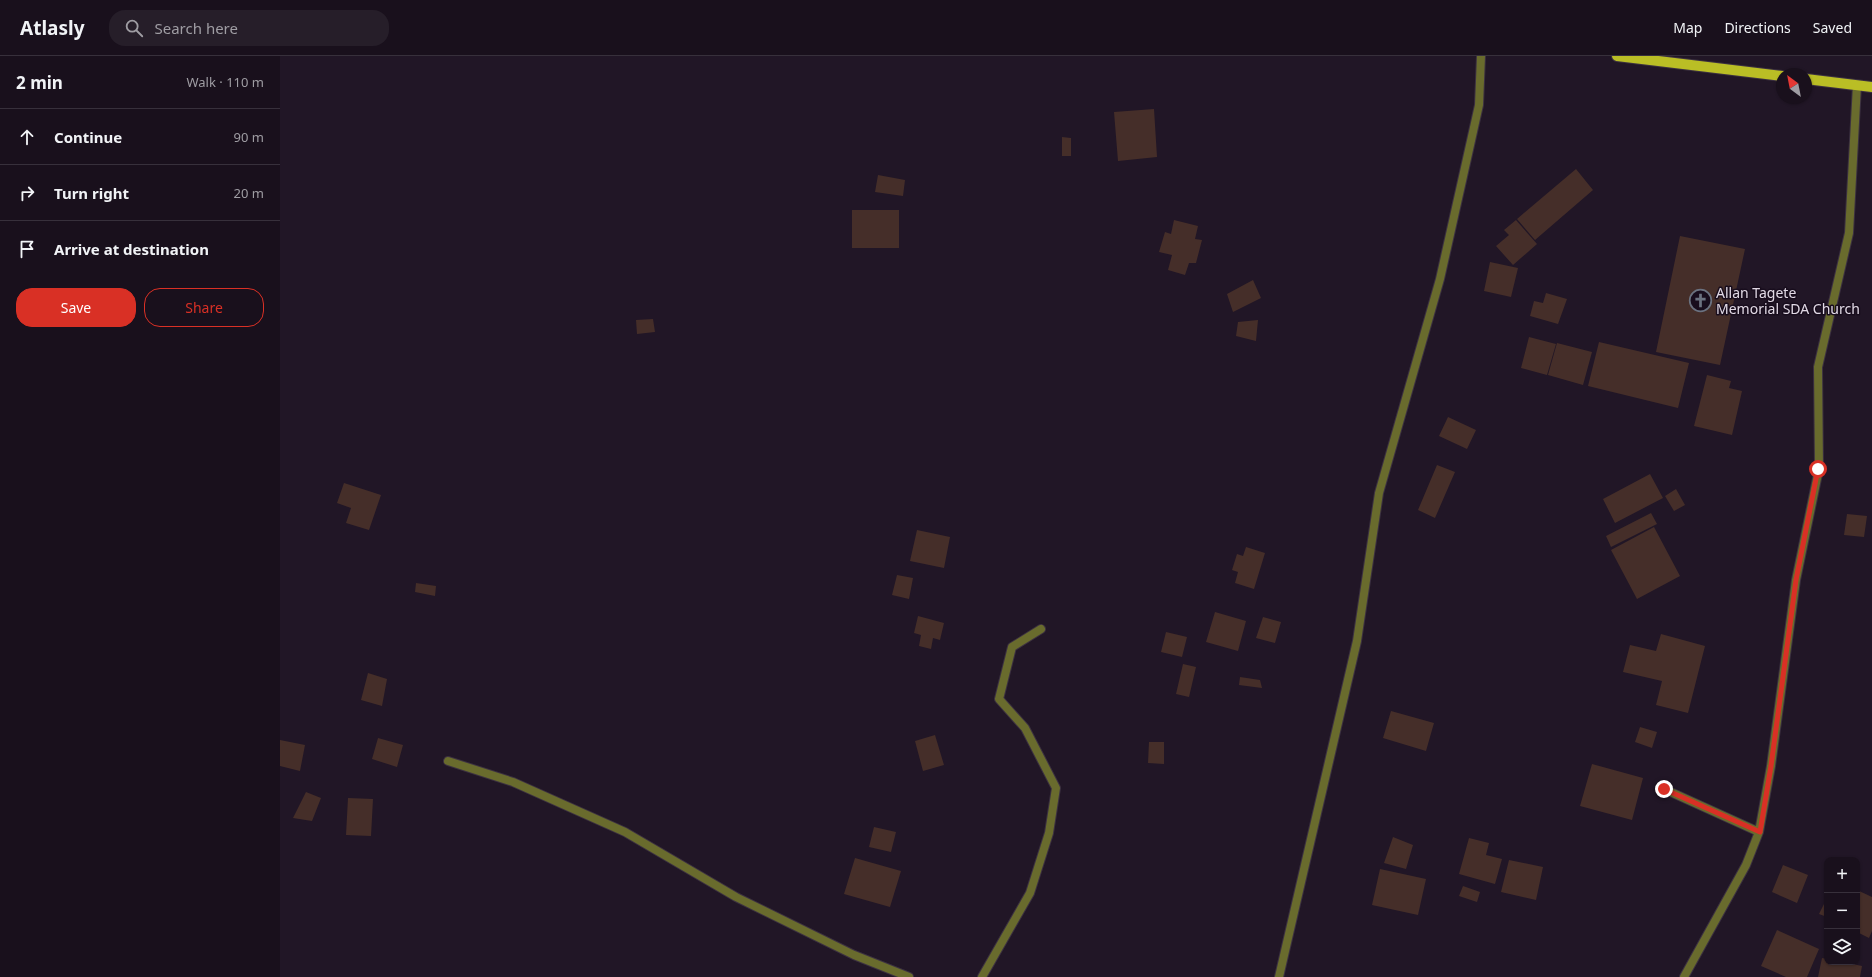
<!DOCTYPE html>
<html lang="en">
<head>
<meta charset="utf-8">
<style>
  :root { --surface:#19101c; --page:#261e29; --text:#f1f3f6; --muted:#9f9da3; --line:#37303b; --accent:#d93025 }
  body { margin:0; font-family:"Noto Sans",sans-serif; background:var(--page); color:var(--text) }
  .controls { position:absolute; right:12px; bottom:12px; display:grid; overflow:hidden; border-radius:8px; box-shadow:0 1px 3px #0004 }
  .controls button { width:36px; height:36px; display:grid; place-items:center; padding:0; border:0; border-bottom:1px solid var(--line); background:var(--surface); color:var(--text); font:20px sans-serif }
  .compass { position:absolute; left:1496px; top:12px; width:36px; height:36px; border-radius:50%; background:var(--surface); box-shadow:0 1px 3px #0004; rotate:328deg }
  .stop { position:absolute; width:12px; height:12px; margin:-9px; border:3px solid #d93025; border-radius:50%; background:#fff }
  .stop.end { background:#d93025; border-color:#fff; box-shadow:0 1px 4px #0008 }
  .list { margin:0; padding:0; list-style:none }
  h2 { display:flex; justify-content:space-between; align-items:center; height:52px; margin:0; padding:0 16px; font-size:17px }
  h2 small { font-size:13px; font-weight:400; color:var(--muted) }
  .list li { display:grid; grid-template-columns:26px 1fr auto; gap:12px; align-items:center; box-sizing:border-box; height:56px; padding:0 16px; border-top:1px solid var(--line) }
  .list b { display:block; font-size:15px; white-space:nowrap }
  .list em { font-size:13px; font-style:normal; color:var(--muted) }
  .actions { display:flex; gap:8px; padding:12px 16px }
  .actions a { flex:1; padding:9px 0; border:1px solid var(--accent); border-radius:16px; text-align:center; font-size:14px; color:var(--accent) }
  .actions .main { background:var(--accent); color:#fff }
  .icon { flex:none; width:22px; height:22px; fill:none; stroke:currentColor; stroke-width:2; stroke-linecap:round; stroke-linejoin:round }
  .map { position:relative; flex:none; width:1592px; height:921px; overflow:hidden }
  header { display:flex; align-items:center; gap:24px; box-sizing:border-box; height:56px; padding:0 20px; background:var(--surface); border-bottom:1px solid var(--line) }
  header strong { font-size:19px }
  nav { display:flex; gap:22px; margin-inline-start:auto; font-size:14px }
  .search { width:280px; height:36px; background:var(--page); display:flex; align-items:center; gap:10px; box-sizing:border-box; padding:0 14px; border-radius:16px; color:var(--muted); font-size:15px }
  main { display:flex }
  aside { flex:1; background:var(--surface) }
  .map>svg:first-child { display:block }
  .building { fill:#452e29 }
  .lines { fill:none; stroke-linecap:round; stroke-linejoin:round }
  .minor-casing { stroke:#3c3141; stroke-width:10 }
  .primary-casing { stroke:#3c3141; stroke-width:12 }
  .minor { stroke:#696b2d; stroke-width:8 }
  .primary { stroke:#babe25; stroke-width:10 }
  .route { stroke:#d93025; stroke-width:5 }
  .labels { text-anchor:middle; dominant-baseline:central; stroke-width:3; stroke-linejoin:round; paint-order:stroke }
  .poi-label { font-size:14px; fill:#e1d9e5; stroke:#180d1d; text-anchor:start }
</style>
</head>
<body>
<header>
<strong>Atlasly</strong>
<div class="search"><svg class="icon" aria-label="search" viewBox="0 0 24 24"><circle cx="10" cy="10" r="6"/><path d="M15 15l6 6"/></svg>Search here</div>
<nav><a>Map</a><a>Directions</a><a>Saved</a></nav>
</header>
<main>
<aside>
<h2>2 min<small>Walk · 110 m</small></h2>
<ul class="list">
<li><svg class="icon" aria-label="ahead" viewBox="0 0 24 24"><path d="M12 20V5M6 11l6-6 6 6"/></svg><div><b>Continue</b></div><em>90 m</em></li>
<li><svg class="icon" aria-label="right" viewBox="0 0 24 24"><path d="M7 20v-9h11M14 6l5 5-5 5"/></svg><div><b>Turn right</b></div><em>20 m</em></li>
<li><svg class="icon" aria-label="arrive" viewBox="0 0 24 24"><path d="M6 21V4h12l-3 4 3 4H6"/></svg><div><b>Arrive at destination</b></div></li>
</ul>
<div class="actions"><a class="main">Save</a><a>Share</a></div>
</aside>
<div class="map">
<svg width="1592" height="921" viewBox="0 0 1592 921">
  <rect width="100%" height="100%" fill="#211626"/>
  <!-- building -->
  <path class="building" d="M874 53 877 101 838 105 834 56Z
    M782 81 791 82V100H782Z
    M1296 113 1313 134 1255 184 1237 163Z
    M598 119 625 124 623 140 595 136Z
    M572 154H619V192H572Z
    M894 164 918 170 915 183 922 184 916 207H909L905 219 888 214 892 199 879 196 885 176 891 178Z
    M1236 164 1257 188 1233 209 1216 190 1229 179 1224 174Z
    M1400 180 1465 193 1440 309 1376 296Z
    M1210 206 1238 212 1231 241 1204 235Z
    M973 224 981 242 953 256 947 238Z
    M1266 237 1287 243 1278 268 1250 260 1254 245 1263 247Z
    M373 263 375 276 357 278 356 264Z
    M978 264 976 285 956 280 958 266Z
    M1249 281 1276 288 1267 319 1241 312Z
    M1319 286 1409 307 1398 352 1308 330Z
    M1277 287 1312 296 1303 329 1268 319Z
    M1427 319 1451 325 1449 332 1462 335 1452 379 1414 370Z
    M1168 361 1196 374 1187 393 1159 380Z
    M1157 409 1175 416 1155 462 1138 454Z
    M1370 418 1383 442 1335 467 1323 443Z
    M64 427 101 439 89 474 66 467 71 452 57 447Z
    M1396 433 1405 449 1394 455 1385 440Z
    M1371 457 1377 468 1331 491 1326 480Z
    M1567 458 1587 460 1584 481 1564 479Z
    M1374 471 1400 520 1357 543 1331 494Z
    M637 474 670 481 664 512 630 505Z
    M966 491 985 497 974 533 955 527 958 516 952 514 957 498 963 500Z
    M617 519 633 522 629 543 612 539Z
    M136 527 156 530 155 540 135 536Z
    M935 556 966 565 958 595 926 586Z
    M638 560 664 567 660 584 653 582 651 593 639 590 641 579 634 577Z
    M983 561 1001 566 995 587 976 582Z
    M886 576 907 581 902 601 881 596Z
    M1381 578 1425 590 1408 657 1376 649 1382 625 1343 616 1350 589 1376 595Z
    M903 608 916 611 909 641 896 638Z
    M88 617 107 623 102 650 81 644Z
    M960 621 980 624 982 632 959 629Z
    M1111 655 1154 667 1146 695 1103 682Z
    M1360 671 1377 676 1372 692 1355 686Z
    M655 679 664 709 643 715 635 685Z
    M98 682 123 689 117 711 92 703Z
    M0 684 25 689 20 715 0 710Z
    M869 686H884V708L868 707Z
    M1312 708 1363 722 1352 764 1300 750Z
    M26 736 41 742 32 765 13 762Z
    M68 742 93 743 91 780 66 779Z
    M594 771 616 776 611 796 589 791Z
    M1113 781 1133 789 1126 813 1104 807Z
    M1189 782 1209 787 1206 799 1222 803 1215 828 1179 818Z
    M575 802 621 815 610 851 564 838Z
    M1229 804 1263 811 1256 844 1221 836Z
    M1503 809 1528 819 1517 847 1492 836Z
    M1100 813 1146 823 1138 859 1092 849Z
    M1183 830 1200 836 1197 846 1179 840Z
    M1577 834 1592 841V875L1589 882 1577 876Z
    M1547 842V861L1539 858Z
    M1497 874 1539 893 1527 921H1506L1481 910Z
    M1542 902 1547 903V906H1563L1582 910 1580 921H1538Z"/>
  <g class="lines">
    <defs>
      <path id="minor" d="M168 705 233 726 345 776 456 841 574 899 629 921
        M1384 733 1479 776
        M702 921 750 837 769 777 776 732 745 672 719 643 732 591 761 573
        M999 921 1077 585 1099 437 1160 223 1199 49 1201 0
        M1404 921 1466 809 1479 776 1491 710 1516 524 1539 413 1538 311 1569 177 1577 29"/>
      <path id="primary" d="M1337 0 1502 20
        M1526 23 1592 31"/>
    </defs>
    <!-- minor casing -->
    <use href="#minor" class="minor-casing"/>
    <!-- primary casing -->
    <use href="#primary" class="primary-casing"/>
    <!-- minor -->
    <use href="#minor" class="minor"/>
    <!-- primary -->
    <use href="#primary" class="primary"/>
  </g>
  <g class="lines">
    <!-- route -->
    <path class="route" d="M1384 733 1480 776 1491 710 1516 524 1538 413"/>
  </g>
  <!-- icons -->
  <defs>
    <symbol id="church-ring" viewBox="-11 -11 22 22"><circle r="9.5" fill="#180d1d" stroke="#6b7280" stroke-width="1.5"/><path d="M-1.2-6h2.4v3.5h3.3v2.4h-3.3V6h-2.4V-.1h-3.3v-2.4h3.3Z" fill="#6b7280"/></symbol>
  </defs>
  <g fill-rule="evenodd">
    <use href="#church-ring" x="1408" y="232" width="25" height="25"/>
  </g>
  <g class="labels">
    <!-- poi labels -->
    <g class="poi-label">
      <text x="1436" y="236">Allan Tagete<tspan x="1436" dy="16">Memorial SDA Church</tspan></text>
    </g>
  </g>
</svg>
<div class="controls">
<button>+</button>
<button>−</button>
<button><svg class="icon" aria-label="layers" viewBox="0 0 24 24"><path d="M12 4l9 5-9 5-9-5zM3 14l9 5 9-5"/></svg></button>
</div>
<svg class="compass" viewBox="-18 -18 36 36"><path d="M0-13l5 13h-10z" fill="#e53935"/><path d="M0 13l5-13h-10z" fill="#9f9da3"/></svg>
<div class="stop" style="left:1538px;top:413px"></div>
<div class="stop end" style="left:1384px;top:733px"></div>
</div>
</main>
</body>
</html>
